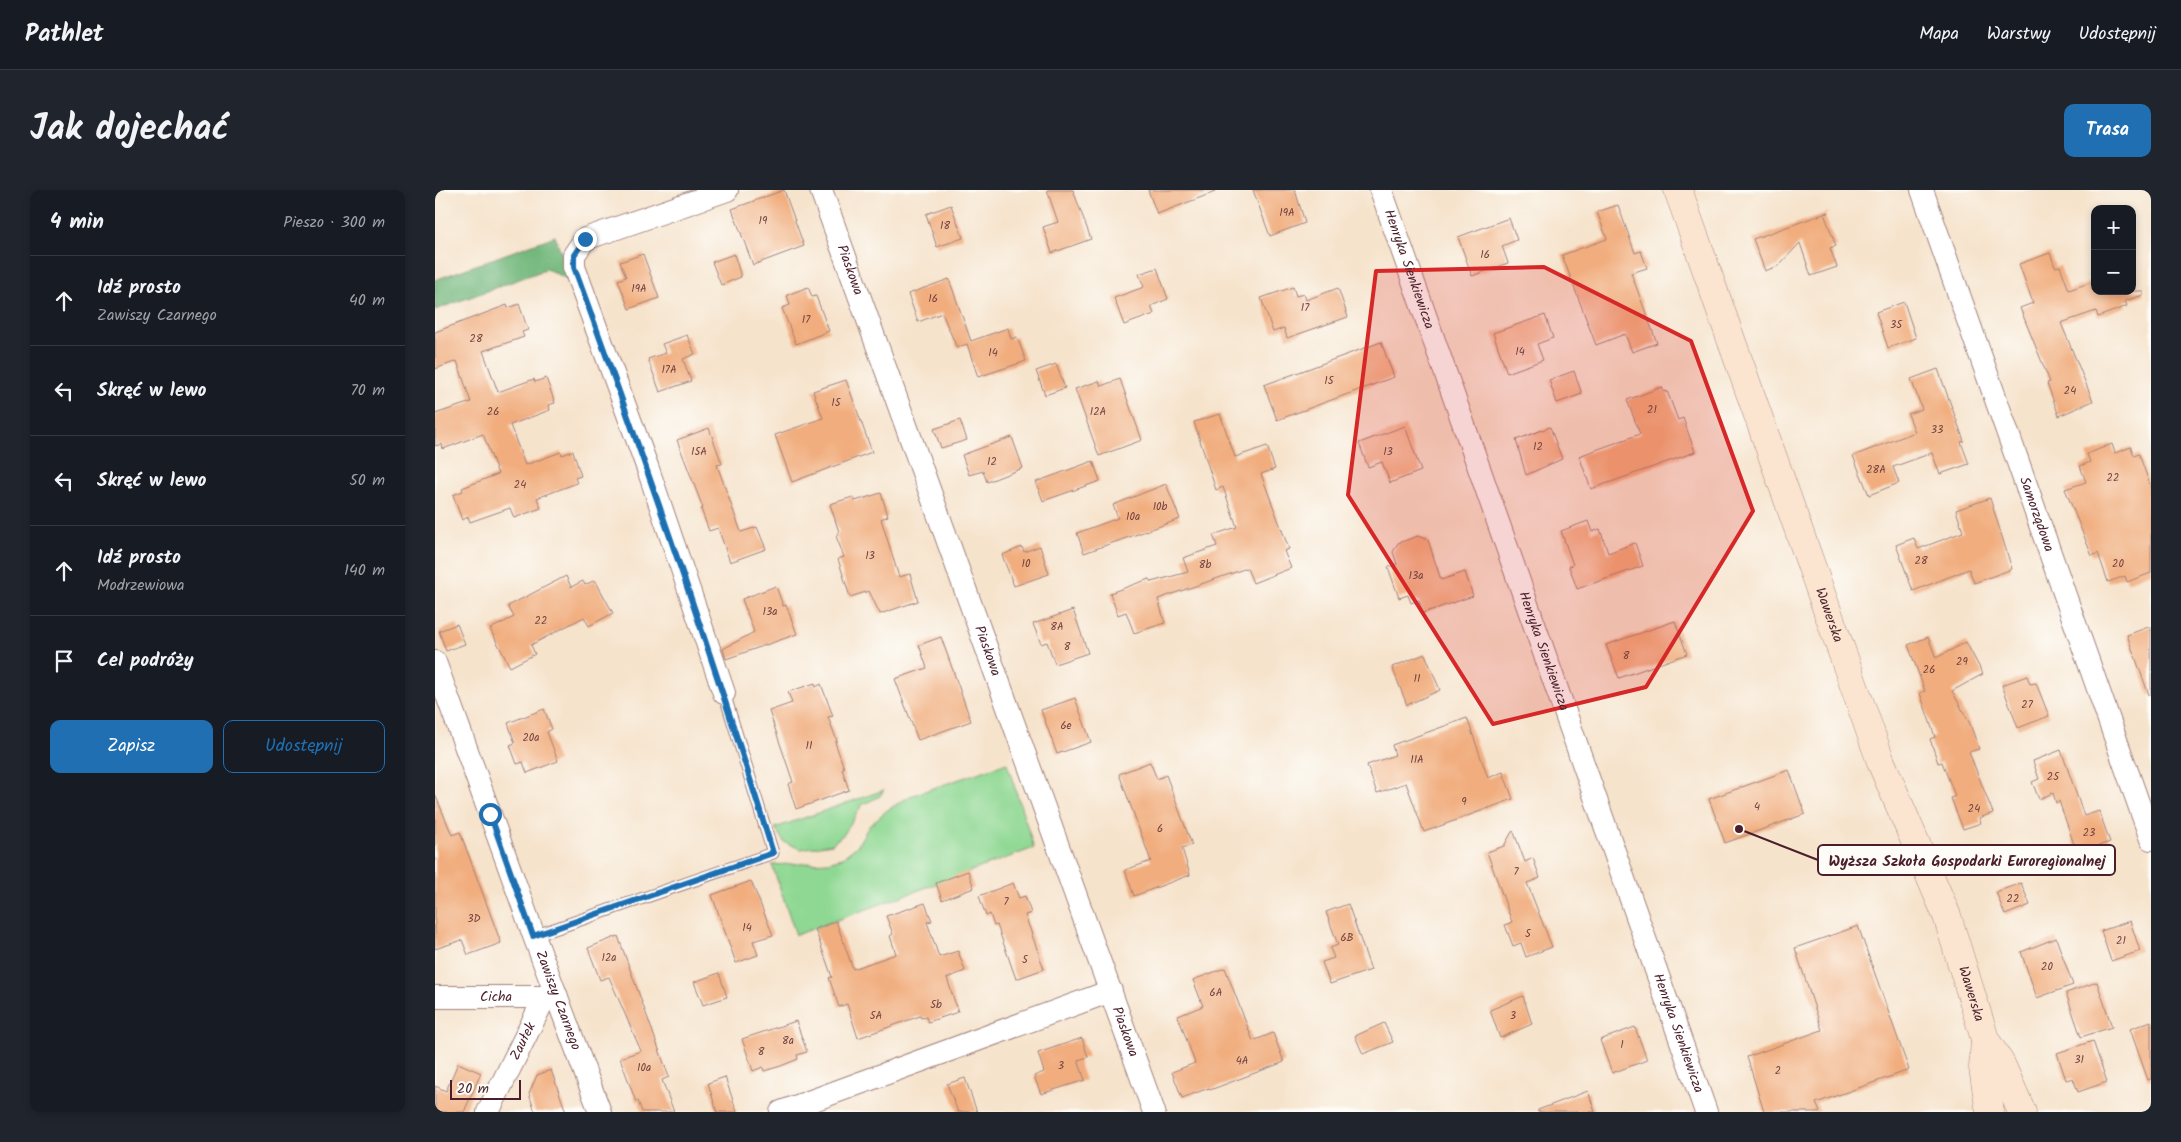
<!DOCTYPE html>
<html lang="pl">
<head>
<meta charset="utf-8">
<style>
  :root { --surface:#171b24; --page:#20242c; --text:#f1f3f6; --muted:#9ea1a6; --line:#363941; --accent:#1f6fb2 }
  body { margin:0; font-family:Kalam,sans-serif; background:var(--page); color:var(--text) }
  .controls { position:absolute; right:15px; top:15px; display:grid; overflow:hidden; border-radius:10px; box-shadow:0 2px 8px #0003 }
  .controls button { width:45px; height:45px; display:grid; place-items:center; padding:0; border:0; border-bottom:1px solid var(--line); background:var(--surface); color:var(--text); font:25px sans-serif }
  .scale { position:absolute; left:15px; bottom:12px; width:71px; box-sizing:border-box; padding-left:5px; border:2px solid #4a1f2b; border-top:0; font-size:14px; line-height:18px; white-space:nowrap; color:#4a1f2b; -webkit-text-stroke:4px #fdfcf7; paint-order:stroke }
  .stop { position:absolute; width:15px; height:15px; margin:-11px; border:4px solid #1f6fb2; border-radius:50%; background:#fff }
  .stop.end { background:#1f6fb2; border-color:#fff; box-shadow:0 1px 5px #0008 }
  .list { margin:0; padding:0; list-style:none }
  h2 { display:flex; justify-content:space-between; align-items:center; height:65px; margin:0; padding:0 20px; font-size:21px }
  h2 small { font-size:16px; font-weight:400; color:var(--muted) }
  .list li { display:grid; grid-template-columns:32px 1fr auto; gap:15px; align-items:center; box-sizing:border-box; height:90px; padding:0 20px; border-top:1px solid var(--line) }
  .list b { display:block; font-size:19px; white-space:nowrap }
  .list p { margin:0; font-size:16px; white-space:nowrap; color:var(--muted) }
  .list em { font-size:16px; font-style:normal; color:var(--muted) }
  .actions { display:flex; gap:10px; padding:15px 20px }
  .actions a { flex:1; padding:11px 0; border:1px solid var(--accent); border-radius:10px; text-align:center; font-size:18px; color:var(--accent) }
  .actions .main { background:var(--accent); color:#fff }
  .icon { flex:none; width:28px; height:28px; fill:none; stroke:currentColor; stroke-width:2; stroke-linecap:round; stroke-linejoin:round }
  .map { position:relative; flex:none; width:1716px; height:922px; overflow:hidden; border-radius:10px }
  header { display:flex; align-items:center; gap:30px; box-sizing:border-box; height:70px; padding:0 25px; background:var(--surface); border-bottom:1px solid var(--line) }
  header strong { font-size:24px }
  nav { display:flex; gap:28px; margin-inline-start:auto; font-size:18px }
  .intro { display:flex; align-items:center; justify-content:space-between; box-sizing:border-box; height:120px; padding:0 30px }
  h1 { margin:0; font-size:35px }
  .button { padding:12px 22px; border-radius:10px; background:var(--accent); color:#fff; font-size:18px; font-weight:700 }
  main { display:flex; gap:30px; padding:0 30px }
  aside { flex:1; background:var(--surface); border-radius:10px; box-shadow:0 2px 8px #0003 }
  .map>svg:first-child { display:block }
  .green { fill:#8fd893; stroke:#6c7c5f }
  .forest { fill:#73b87d; stroke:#5e6c54 }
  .building { fill:#f1ad7e }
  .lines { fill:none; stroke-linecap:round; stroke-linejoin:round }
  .lane-casing { stroke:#a0817c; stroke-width:13 }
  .street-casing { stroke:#a0817c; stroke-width:24 }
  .secondary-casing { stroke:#a0817c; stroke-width:29 }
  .lane { stroke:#fff; stroke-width:11 }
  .street { stroke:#fff; stroke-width:22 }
  .secondary { stroke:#fce5d0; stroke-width:28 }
  .route { stroke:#1f6fb2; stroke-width:6 }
  .marked { fill:#d62828; fill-opacity:0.2; stroke:#d62828; stroke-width:4; stroke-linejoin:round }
  .labels { text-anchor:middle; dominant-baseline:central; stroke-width:4; stroke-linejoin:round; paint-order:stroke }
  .number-label { font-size:11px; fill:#744240 }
  .street-label { font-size:14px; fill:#4a1f2b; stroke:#fdfcf7 }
  .leader { fill:none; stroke:#4a1f2b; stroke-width:2 }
  .callout-dot { fill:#4a1f2b; stroke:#fdfcf7; stroke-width:2 }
  .callout { fill:#fdfcf7; stroke:#4a1f2b; stroke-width:2 }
  .callout-label { font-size:15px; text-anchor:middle; font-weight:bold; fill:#4a1f2b }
</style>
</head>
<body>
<header>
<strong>Pathlet</strong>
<nav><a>Mapa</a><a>Warstwy</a><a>Udostępnij</a></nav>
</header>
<div class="intro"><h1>Jak dojechać</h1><a class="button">Trasa</a></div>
<main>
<aside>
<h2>4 min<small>Pieszo · 300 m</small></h2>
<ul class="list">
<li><svg class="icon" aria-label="ahead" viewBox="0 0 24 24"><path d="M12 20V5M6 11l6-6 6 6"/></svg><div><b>Idź prosto</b><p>Zawiszy Czarnego</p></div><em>40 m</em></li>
<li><svg class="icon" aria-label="left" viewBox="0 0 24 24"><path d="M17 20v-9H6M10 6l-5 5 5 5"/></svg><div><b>Skręć w lewo</b></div><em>70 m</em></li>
<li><svg class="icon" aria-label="left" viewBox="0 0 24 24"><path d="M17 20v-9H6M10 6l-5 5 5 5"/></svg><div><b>Skręć w lewo</b></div><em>50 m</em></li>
<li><svg class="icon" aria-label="ahead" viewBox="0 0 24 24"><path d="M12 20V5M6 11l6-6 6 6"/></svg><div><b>Idź prosto</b><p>Modrzewiowa</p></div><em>140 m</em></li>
<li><svg class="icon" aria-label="arrive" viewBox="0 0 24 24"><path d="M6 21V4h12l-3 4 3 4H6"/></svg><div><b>Cel podróży</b></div></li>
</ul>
<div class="actions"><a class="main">Zapisz</a><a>Udostępnij</a></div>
</aside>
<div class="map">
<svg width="1716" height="922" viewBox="0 0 1716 922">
  <rect width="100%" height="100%" fill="#fdfcf7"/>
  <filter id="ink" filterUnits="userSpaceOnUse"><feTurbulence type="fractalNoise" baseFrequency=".02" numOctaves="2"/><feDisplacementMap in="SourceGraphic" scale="10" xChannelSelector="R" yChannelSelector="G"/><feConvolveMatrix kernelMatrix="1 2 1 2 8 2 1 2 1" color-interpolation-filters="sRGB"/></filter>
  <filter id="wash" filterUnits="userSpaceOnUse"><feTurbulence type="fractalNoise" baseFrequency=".0096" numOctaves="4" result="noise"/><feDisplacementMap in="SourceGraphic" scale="20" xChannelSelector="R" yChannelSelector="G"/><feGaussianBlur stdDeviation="1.12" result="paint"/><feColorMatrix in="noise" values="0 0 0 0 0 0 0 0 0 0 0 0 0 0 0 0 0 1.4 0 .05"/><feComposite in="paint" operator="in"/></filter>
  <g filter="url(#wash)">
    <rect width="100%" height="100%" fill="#f6e3cc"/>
    <!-- green -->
    <path class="green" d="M572 573 599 658 361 745 337 675 393 672 407 668 422 656 434 636 451 621 475 606Z
      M449 600 445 606 427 615 409 644 397 654 366 659 349 652 340 638Z"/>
    <!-- forest -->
    <path class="forest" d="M120 46 136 91 112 79 0 120V90Z"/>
    <g id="blocks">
      <!-- building -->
      <path class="building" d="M349 0 369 56 318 75 297 19Z
        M612 0H638L656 49 617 63 608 37 623 32Z
        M713 0H780V2L722 24Z
        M818 0H860L870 33 835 46Z
        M516 15 528 48 502 57 491 24Z
        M1183 15 1200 63 1206 61 1212 78 1196 83 1222 153 1197 162 1190 144 1161 155 1127 65 1172 49 1162 22Z
        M1394 22 1390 26 1401 56 1395 58 1402 77 1376 86 1365 53 1343 76 1330 81 1318 49Z
        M1074 28 1082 50 1067 56 1073 73 1037 86 1023 47Z
        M1615 63 1620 77 1625 76 1634 100 1660 91V101H1708V105L1690 111 1692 116 1663 127 1661 121 1626 133 1658 211 1624 226 1612 193 1615 192 1585 118 1598 113 1584 74Z
        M208 64 224 108 194 119 183 90 191 87 185 72Z
        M299 64 306 87 286 95 277 72Z
        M722 78 733 109 716 116 719 124 689 135 679 108 709 97 704 84Z
        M514 89 536 151 573 138 576 149 582 147 591 171 543 187 532 154 522 158 507 123 483 132 473 104Z
        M373 97 377 107 381 106 394 141 361 154 347 118 355 115 352 105Z
        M858 97 861 106 869 104 871 110 903 98 913 127 852 148 849 138 838 142 826 108Z
        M1469 112 1481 148 1453 158 1441 122Z
        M84 114 93 140 87 142 89 147 48 161 63 202 99 189 100 192 111 188 120 213 113 215 115 220 75 235 90 275 126 262 127 265 138 261 146 286 140 288 142 293 102 308 106 318 79 328 75 318 35 332 33 327 27 330 18 305 28 301 27 298 63 284 48 244 8 259 7 254 0 256V224L36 212 22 171 0 179V142L72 115 73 118Z
        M1110 125 1118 148 1102 154 1108 170 1072 183 1058 143Z
        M252 145 260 164 248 169 256 191 225 202 213 169 231 163 227 154Z
        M946 152 959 187 842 230 829 195Z
        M621 174 630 198 610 205 601 181Z
        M1503 179 1529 251 1526 252 1534 274 1505 284 1497 263 1458 277 1464 293 1434 305 1418 266 1480 242 1473 224 1487 219 1476 189Z
        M1139 181 1147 204 1122 213 1114 190Z
        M685 189 707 250 664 266 640 199 664 191 666 196Z
        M411 190 437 262 357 292 340 245 388 228 378 201Z
        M1227 197 1229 202 1232 201 1243 230 1248 228 1260 262 1156 299 1144 266 1205 244 1192 210Z
        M785 224 800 267 832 256 840 279 826 284 854 359 849 361 856 378 818 393 812 378 723 409 730 433 699 443 691 422 683 425 675 403 714 389 716 392 753 382 748 368 782 356 778 345 802 337 788 297 781 300 759 232Z
        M525 230 532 250 506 258 499 239Z
        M970 236 986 281 955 293 947 272 933 277 924 253Z
        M1115 237 1127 269 1091 285 1081 250Z
        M274 238 287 274 282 275 306 342 322 337 331 359 295 372 283 338 274 341 266 319 268 318 242 250Z
        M577 247 588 278 552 292 548 281 534 285 527 265Z
        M1677 254 1680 263 1696 257 1699 266 1704 264 1716 298V383L1692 392 1690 386 1673 392 1663 363 1657 366 1630 299 1651 292 1645 276 1655 272 1652 264Z
        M658 271 665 291 608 311 601 292Z
        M731 294 745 329 649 363 642 343 683 328 678 315Z
        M446 303 453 326 446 329 464 387 475 384 483 411 445 424 434 401 415 407 403 369 409 367 401 346 404 342 395 314 418 307 420 311Z
        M1555 308 1577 379 1539 393 1534 379 1478 401 1461 355 1479 348 1483 359 1528 342 1521 320Z
        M1153 331 1157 342 1165 339 1173 363 1200 353 1208 376 1142 399 1134 376 1138 375 1126 341Z
        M983 346 993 350 1006 390 1030 382 1038 406 988 423 984 410 976 413 973 405 964 408 953 377 962 374 958 362 963 353Z
        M605 356 614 384 579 396 567 365 587 357 589 362Z
        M131 386 136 397 148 391 150 395 160 390 178 423 154 436 149 427 96 455 100 464 75 477 55 439 79 427 73 416Z
        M341 396 348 416 351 415 362 444 291 469 288 459 319 442 307 409Z
        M638 420 653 463 620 474 612 452 606 454 598 434Z
        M1240 431 1252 464 1184 488 1171 455Z
        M22 434 30 454 11 461 4 441Z
        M1716 436V505H1714L1692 445Z
        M506 447 536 531 483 550 460 489 492 478 484 455Z
        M1493 447 1501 468 1531 452 1548 484 1517 501 1535 534 1544 559 1534 562 1558 623 1544 628 1546 633 1528 639 1516 608 1520 606 1507 572 1503 573 1495 549 1500 547 1485 503 1490 501 1473 455Z
        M990 464 1005 500 972 515 957 477Z
        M1592 486 1595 494 1601 493 1614 526 1583 538 1567 495Z
        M380 493 381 497 386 494 398 526 393 527 402 551 400 552 409 578 407 579 414 600 361 619 353 594 358 592 334 521 357 513 353 502Z
        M640 508 656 552 622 564 606 520Z
        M109 519 117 539 112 542 123 571 92 583 88 572 82 574 75 555 80 553 73 533Z
        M1032 528 1053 588 1068 582 1078 609 989 642 971 593 942 603 932 575 960 565 957 555Z
        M1626 560 1649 626 1664 621 1675 652 1642 663 1624 611 1621 613 1618 603 1604 609 1597 592 1604 589 1598 571Z
        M715 572 722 589 731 585 757 655 747 658 755 685 699 706 690 680 716 671 684 584Z
        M1354 580 1370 624 1290 653 1274 609Z
        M0 604 17 645 25 642 66 753 33 765 27 750 0 759Z
        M1078 640 1090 672 1098 668 1105 688 1092 693 1117 757 1091 767 1086 753 1078 756 1070 735 1077 732 1052 662 1069 656Z
        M533 681 539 698 507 710 501 693Z
        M316 691 338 745 318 751 323 765 301 773 277 705Z
        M578 693 584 708 590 706 596 723 590 725 609 779 581 789 562 735 559 736 555 724 551 726 544 706Z
        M1586 693 1595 715 1570 725 1561 702Z
        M490 713 497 731 492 732 504 767 523 761 530 781 512 788 523 822 493 832 491 827 486 828 485 826 423 848 412 814 404 817 394 788 397 787 380 739 401 731 418 779 461 764 455 746 458 744 451 726Z
        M913 714 936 780 895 794 887 772 899 768 895 758 903 755 891 722Z
        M1695 731 1705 761 1676 771 1666 741Z
        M1423 736 1474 880 1381 913 1385 922H1329L1312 867 1387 840 1360 758Z
        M183 746 234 887 227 890 239 922H207L203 911 201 912 185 868 206 861 174 787 165 790 153 758Z
        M1621 748 1638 795 1602 808 1586 762Z
        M790 778 818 851 838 843 849 872 775 900 774 898 747 908 737 882 760 873 743 826 768 816 758 790Z
        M284 783 292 807 268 815 259 792Z
        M1662 792 1677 837 1646 847 1631 803Z
        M1088 806 1097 834 1065 848 1055 820Z
        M361 831 372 862 362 865 363 869 346 876 329 881 328 877 318 881 307 849Z
        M1716 831V889L1713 890 1695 839Z
        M949 833 958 852 928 864 920 846Z
        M1200 837 1212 870 1177 883 1165 850Z
        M647 848 653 867 643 870 650 890 606 904 599 886 609 882 603 863Z
        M1658 851 1672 892 1643 902 1638 888 1631 890 1622 863Z
        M23 873 46 883 29 922H0V896L11 901Z
        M116 880 131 922H100L94 904 102 885Z
        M290 887 302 922H282L273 893Z
        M530 888 542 922H523L512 894Z
        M1153 901 1160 922H1103V920Z"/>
    </g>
  </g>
  <g filter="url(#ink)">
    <use href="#blocks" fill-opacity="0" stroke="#a0817c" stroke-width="1"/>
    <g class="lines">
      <defs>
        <path id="lane" d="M99 746 338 663 289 503"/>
        <g id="street">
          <path id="s1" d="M386 0 719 922"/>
          <path id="s2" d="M946 0 1271 922"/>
          <path id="s3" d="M1487 0 1716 649"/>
          <path id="s4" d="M0 472 99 746 165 922"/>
          <path d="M289 503 213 279 139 77V65L150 49 292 0"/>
          <path id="s5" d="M0 807H122"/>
          <path id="s6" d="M53 922 110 807"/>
          <path d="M346 922 676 801"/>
        </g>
        <g id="secondary">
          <path id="s7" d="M1243 0 1446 572 1512 726 1550 849 1566 874 1587 922"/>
          <path d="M1550 849 1548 878 1555 922"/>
        </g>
      </defs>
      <!-- lane casing -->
      <use href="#lane" class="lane-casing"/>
      <!-- street casing -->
      <use href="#street" class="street-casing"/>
      <!-- secondary casing -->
      <use href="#secondary" class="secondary-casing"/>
      <!-- lane -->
      <use href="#lane" class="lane"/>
      <!-- street -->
      <use href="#street" class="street"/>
      <!-- secondary -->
      <use href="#secondary" class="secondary"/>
    </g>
  </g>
  <g class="lines" filter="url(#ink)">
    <!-- route -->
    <path class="route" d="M55 624 98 746 338 663C278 466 210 271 139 77V65L150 49"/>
  </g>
  <!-- marked area -->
  <path class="marked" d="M1109 77 1256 151 1318 321 1211 497 1058 534 913 305 941 81Z"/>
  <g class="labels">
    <!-- number labels -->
    <g class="number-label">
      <text x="852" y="23">19A</text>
      <text x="328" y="31">19</text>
      <text x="510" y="36">18</text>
      <text x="1050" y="65">16</text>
      <text x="204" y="99">19A</text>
      <text x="498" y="109">16</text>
      <text x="870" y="118">17</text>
      <text x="371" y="130">17</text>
      <text x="1461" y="135">35</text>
      <text x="41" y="149">28</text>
      <text x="1085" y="162">14</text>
      <text x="558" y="163">14</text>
      <text x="234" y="180">17A</text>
      <text x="894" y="191">15</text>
      <text x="1635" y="201">24</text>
      <text x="401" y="213">15</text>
      <text x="1217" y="220">21</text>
      <text x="58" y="222">26</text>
      <text x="663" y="222">12A</text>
      <text x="1502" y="240">33</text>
      <text x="1103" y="257">12</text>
      <text x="264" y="262">15A</text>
      <text x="953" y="262">13</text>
      <text x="557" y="272">12</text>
      <text x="1441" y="280">28A</text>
      <text x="1678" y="288">22</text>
      <text x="85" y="295">24</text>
      <text x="725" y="317">10b</text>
      <text x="698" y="327">10a</text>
      <text x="435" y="366">13</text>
      <text x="1486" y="371">28</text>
      <text x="591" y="374">10</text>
      <text x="1683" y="374">20</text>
      <text x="770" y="375">8b</text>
      <text x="981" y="386">13a</text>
      <text x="335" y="422">13a</text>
      <text x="106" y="431">22</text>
      <text x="622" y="437">8A</text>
      <text x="632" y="457">8</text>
      <text x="1191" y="466">8</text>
      <text x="1527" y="472">29</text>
      <text x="1494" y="480">26</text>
      <text x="982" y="489">11</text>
      <text x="1592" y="515">27</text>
      <text x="631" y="536">6e</text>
      <text x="96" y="548">20a</text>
      <text x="374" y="556">11</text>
      <text x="982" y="570">11A</text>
      <text x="1618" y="587">25</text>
      <text x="1029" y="612">9</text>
      <text x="1322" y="617">4</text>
      <text x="1539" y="619">24</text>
      <text x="725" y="639">6</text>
      <text x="1654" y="643">23</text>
      <text x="1081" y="682">7</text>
      <text x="1578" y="709">22</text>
      <text x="571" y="712">7</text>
      <text x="39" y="729">3D</text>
      <text x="312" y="738">14</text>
      <text x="1093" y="744">5</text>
      <text x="912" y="748">6B</text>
      <text x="1686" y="751">21</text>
      <text x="174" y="768">12a</text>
      <text x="590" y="770">5</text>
      <text x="1612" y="777">20</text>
      <text x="781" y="803">6A</text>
      <text x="501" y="815">5b</text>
      <text x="441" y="826">5A</text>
      <text x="1078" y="826">3</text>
      <text x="353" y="851">8a</text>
      <text x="1187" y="855">1</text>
      <text x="326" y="862">8</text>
      <text x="1644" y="870">31</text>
      <text x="807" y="871">4A</text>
      <text x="626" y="876">3</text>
      <text x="209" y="878">10a</text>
      <text x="1343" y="881">2</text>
    </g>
    <!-- street labels -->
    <g class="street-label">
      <text stroke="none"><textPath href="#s2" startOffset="84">Henryka Sienkiewicza</textPath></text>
      <text stroke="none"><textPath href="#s1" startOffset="85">Piaskowa</textPath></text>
      <text stroke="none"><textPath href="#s3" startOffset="344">Samorządowa</textPath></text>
      <text stroke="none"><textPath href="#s7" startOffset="451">Wawerska</textPath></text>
      <text stroke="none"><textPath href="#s1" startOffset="490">Piaskowa</textPath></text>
      <text stroke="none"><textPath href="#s2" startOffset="489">Henryka Sienkiewicza</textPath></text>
      <text stroke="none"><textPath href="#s7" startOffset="856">Wawerska</textPath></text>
      <text stroke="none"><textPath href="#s5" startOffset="61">Cicha</textPath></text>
      <text stroke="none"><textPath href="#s4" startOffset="360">Zawiszy Czarnego</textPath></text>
      <text stroke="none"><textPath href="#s1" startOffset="895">Piaskowa</textPath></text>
      <text stroke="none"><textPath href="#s2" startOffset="894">Henryka Sienkiewicza</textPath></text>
      <text stroke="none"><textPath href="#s6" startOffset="79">Zaułek</textPath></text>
    </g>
  </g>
  <!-- callouts -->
  <path class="leader" d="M1304 639L1383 670"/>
  <circle class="callout-dot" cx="1304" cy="639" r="5"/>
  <rect class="callout" x="1383" y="655" width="297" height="30" rx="5"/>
  <g class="callout-label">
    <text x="1532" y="676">Wyższa Szkoła Gospodarki Euroregionalnej</text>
  </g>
</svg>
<div class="controls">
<button>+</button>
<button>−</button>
</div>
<div class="scale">20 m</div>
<div class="stop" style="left:55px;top:624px"></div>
<div class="stop end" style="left:150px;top:49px"></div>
</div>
</main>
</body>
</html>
